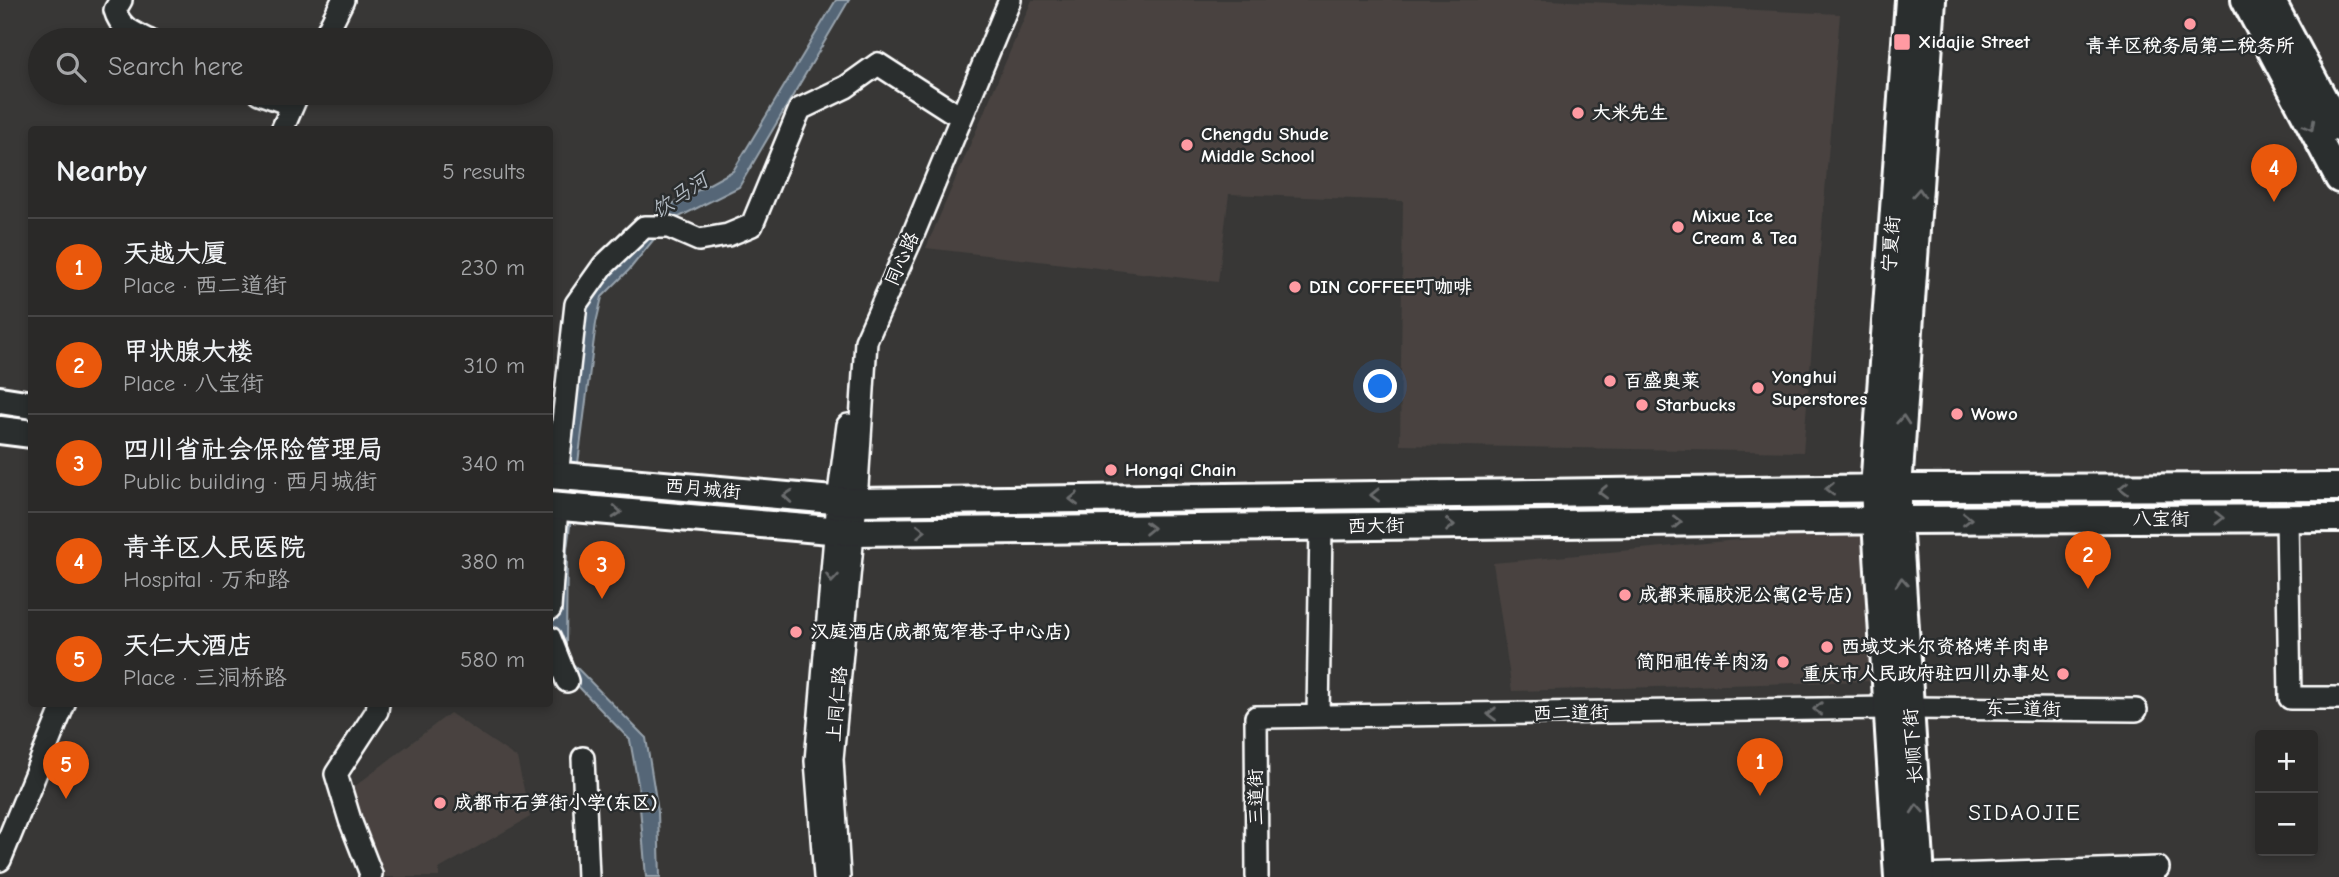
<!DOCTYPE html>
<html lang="en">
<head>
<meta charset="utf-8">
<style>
  :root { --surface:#2a2928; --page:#363534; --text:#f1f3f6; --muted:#a5a6a8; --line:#464545; --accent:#ea580c }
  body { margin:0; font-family:"Comic Neue","LXGW WenKai TC",sans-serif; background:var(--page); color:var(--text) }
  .controls { position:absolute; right:21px; bottom:21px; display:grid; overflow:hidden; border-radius:7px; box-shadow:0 4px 10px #0003 }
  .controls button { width:63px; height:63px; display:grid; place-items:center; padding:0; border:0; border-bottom:2px solid var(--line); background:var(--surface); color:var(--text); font:35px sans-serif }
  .you { position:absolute; left:1381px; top:387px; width:24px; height:24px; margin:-18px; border:5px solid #fff; border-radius:50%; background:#1a73e8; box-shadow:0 0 0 10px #1a73e833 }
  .badge { display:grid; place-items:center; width:46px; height:46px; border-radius:50%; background:var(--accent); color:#fff; font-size:23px; font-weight:700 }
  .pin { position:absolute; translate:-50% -58px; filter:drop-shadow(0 2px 4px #0008) }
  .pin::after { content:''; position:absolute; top:37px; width:24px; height:21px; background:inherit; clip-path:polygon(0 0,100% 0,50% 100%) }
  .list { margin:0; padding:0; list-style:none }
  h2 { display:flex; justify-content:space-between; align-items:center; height:91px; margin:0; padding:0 28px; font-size:30px }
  h2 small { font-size:23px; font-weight:400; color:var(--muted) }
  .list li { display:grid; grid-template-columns:46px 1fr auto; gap:21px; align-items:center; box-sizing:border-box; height:98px; padding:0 28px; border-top:2px solid var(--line) }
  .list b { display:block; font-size:26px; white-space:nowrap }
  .list p { margin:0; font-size:23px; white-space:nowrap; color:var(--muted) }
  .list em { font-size:23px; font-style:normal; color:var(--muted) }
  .icon { flex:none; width:38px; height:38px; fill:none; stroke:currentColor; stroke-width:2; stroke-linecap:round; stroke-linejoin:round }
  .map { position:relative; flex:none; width:2339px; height:877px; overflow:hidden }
  .search { position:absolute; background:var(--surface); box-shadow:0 4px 10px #0003; left:28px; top:28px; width:525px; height:77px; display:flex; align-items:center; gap:18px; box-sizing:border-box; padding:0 24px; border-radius:38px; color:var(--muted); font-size:26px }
  .panel { position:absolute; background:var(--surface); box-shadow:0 4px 10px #0003; left:28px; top:126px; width:525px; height:581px; border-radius:7px }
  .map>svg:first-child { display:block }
  .built { fill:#484340 }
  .water { fill:#546677; stroke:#98a3ad; stroke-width:2 }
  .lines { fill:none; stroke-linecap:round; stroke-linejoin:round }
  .minor-casing { stroke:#fff; stroke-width:26 }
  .major-casing { stroke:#fff; stroke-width:32 }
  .minor { stroke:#2a2d2e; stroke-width:21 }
  .major { stroke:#2a2d2e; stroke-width:26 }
  .oneway { stroke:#6a6c6d }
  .poi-dot { fill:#ff9aa2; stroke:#2a2d2e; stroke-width:2.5 }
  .labels { text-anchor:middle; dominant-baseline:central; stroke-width:5; stroke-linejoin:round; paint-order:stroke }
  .poi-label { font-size:19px; font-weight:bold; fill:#fff; stroke:#2a2d2e; text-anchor:start }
  .street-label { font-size:19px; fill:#fff; stroke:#2a2d2e }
  .water-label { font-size:21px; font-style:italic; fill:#b2bac2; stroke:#2a2d2e }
  .quarter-label { font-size:23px; letter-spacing:2px; fill:#fff; stroke:#2a2d2e }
</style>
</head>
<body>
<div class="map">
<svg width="2339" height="877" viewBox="0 0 2339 877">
  <rect width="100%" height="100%" fill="#383736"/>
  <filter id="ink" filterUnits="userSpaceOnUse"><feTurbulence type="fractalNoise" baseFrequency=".0143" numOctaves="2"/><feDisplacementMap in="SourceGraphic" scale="14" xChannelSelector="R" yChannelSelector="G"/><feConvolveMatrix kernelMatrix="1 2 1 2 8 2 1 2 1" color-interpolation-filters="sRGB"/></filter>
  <g filter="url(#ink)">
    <!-- built -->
    <path class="built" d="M1032 0H1549L1840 14 1803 452 1400 445 1403 201 1229 194 1218 282 926 248Z
      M1865 528 1871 681 1512 691 1493 563Z
      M450 713 517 758 530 817 439 869V877H375L350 790Z"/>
    <!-- water -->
    <path class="water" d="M836 0H849L739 187 667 223 629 270 602 297 596 323 567 549 566 646 571 662 646 738 658 812 660 877H646L638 784 630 740 578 686 562 665 551 637 577 343 588 298 617 265 660 211 733 171Z"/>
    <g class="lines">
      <defs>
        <path id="minor" d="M121 0 115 10C120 28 132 32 148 40
          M323 40 343 0
          M259 93 292 105
          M282 130 298 93
          M557 476 576 304 603 266 644 227H669L699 240 728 235 752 225 800 109 846 87 878 64 951 111
          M2287 518 2290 698H2339
          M550 609 557 507
          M550 638 567 681
          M1911 708 2136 710
          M1318 716 1321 526
          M583 758 588 877
          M0 860 64 704
          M1921 876 2158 868
          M370 877 371 874 350 820 336 774 377 711 378 704
          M825 877 816 761 838 501 848 425
          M839 877 832 759 856 502 866 341 910 242 1010 0
          M1257 877 1256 717 1886 708"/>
        <path id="major" d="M2245 0 2339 179
          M2271 0 2339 128
          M0 400 32 405
          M0 430 32 434
          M550 475 856 502 1898 488 2339 487
          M550 506 853 532 1898 520 2339 518
          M1898 877 1874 489 1909 0
          M1921 877 1898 520V488L1932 0"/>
      </defs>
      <!-- minor casing -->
      <use href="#minor" class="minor-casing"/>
      <!-- major casing -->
      <use href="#major" class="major-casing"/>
      <!-- minor -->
      <use href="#minor" class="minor"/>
      <!-- major -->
      <use href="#major" class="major"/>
    </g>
    <!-- one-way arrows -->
    <defs><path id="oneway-chevron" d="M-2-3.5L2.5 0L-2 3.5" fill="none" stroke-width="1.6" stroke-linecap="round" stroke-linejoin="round" transform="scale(1.75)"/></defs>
    <g class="oneway">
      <use href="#oneway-chevron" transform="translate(2310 126) rotate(62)"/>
      <use href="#oneway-chevron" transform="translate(1919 193) rotate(-86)"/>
      <use href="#oneway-chevron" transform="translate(1903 420) rotate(-86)"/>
      <use href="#oneway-chevron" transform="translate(2124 488) rotate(180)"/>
      <use href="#oneway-chevron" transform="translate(1830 489) rotate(179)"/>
      <use href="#oneway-chevron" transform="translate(1603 492) rotate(179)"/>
      <use href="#oneway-chevron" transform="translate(1375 495) rotate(179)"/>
      <use href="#oneway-chevron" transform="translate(788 496) rotate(-175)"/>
      <use href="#oneway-chevron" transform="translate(1074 499) rotate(179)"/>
      <use href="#oneway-chevron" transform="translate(617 512) rotate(5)"/>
      <use href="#oneway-chevron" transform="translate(2219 518)"/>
      <use href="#oneway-chevron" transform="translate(1967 519)"/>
      <use href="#oneway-chevron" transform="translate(1677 522) rotate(-1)"/>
      <use href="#oneway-chevron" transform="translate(1450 525) rotate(-1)"/>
      <use href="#oneway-chevron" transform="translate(1149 528) rotate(-1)"/>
      <use href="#oneway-chevron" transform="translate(921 531) rotate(-1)"/>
      <use href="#oneway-chevron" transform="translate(832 578) rotate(95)"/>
      <use href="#oneway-chevron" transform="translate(1902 582) rotate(-94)"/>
      <use href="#oneway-chevron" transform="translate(1818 709) rotate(179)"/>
      <use href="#oneway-chevron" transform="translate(1492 714) rotate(179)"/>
      <use href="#oneway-chevron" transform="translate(1917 809) rotate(-94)"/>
    </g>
  </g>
  <!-- markers -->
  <g class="poi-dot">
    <circle cx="2190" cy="24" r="7"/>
    <rect x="1893" y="33" width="18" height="18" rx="3.5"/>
    <circle cx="1578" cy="113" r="7"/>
    <circle cx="1187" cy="145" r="7"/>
    <circle cx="1678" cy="227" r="7"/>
    <circle cx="1295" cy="287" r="7"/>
    <circle cx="1610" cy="381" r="7"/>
    <circle cx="1758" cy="388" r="7"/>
    <circle cx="1642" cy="405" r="7"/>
    <circle cx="1957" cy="414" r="7"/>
    <circle cx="1111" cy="470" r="7"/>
    <circle cx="1625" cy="595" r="7"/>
    <circle cx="796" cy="632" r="7"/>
    <circle cx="1827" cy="647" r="7"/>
    <circle cx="1783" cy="662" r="7"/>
    <circle cx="2063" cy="674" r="7"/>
    <circle cx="440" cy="803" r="7"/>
  </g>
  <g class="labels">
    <!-- poi labels -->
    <g class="poi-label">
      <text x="1918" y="42">Xidajie Street</text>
      <text x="2190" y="46" text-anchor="middle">青羊区税务局第二税务所</text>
      <text x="1592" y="113">大米先生</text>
      <text x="1201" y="134">Chengdu Shude<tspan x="1201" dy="22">Middle School</tspan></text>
      <text x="1692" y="216">Mixue Ice<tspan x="1692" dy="22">Cream &amp; Tea</tspan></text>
      <text x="1309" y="287">DIN COFFEE叮咖啡</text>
      <text x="1772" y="377">Yonghui<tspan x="1772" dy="22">Superstores</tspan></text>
      <text x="1624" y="381">百盛奥莱</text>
      <text x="1656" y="405">Starbucks</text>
      <text x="1971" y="414">Wowo</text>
      <text x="1125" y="470">Hongqi Chain</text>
      <text x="1639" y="595">成都来福胶泥公寓(2号店)</text>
      <text x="810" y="632">汉庭酒店(成都宽窄巷子中心店)</text>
      <text x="1841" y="647">西域艾米尔资格烤羊肉串</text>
      <text x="1769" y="662" text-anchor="end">简阳祖传羊肉汤</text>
      <text x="2049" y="674" text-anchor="end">重庆市人民政府驻四川办事处</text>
      <text x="454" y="803">成都市石笋街小学(东区)</text>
    </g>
    <!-- street labels -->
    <g class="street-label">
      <text transform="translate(1891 244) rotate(-86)">宁夏街</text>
      <text transform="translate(902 259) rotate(-66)">同心路</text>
      <text transform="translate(703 489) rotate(5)">西月城街</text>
      <text x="2161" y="519">八宝街</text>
      <text transform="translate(1376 526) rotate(-1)">西大街</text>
      <text transform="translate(837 704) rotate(-85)">上同仁路</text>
      <text transform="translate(2023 709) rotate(1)">东二道街</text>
      <text transform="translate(1571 713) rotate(-1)">西二道街</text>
      <text transform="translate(1913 746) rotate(-94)">长顺下街</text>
      <text transform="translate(1256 797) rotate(-91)">三道街</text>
    </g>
    <!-- water labels -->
    <g class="water-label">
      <text transform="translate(680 195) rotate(-34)">饮马河</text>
    </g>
    <!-- quarter labels -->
    <g class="quarter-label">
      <text x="2025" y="812">SIDAOJIE</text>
    </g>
  </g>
</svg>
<div class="controls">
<button>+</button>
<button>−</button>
</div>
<div class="you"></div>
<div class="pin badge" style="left:1760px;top:796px">1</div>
<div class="pin badge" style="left:2088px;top:589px">2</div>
<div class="pin badge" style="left:602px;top:599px">3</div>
<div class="pin badge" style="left:2274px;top:202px">4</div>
<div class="pin badge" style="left:66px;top:799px">5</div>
<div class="search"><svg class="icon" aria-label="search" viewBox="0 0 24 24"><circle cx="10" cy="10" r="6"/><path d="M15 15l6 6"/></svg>Search here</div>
<section class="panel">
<h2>Nearby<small>5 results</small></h2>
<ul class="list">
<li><span class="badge">1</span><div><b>天越大厦</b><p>Place · 西二道街</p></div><em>230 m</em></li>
<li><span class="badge">2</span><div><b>甲状腺大楼</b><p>Place · 八宝街</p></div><em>310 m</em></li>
<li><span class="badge">3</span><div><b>四川省社会保险管理局</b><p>Public building · 西月城街</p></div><em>340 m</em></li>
<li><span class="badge">4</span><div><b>青羊区人民医院</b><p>Hospital · 万和路</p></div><em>380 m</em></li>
<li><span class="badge">5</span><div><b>天仁大酒店</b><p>Place · 三洞桥路</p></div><em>580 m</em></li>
</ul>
</section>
</div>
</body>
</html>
